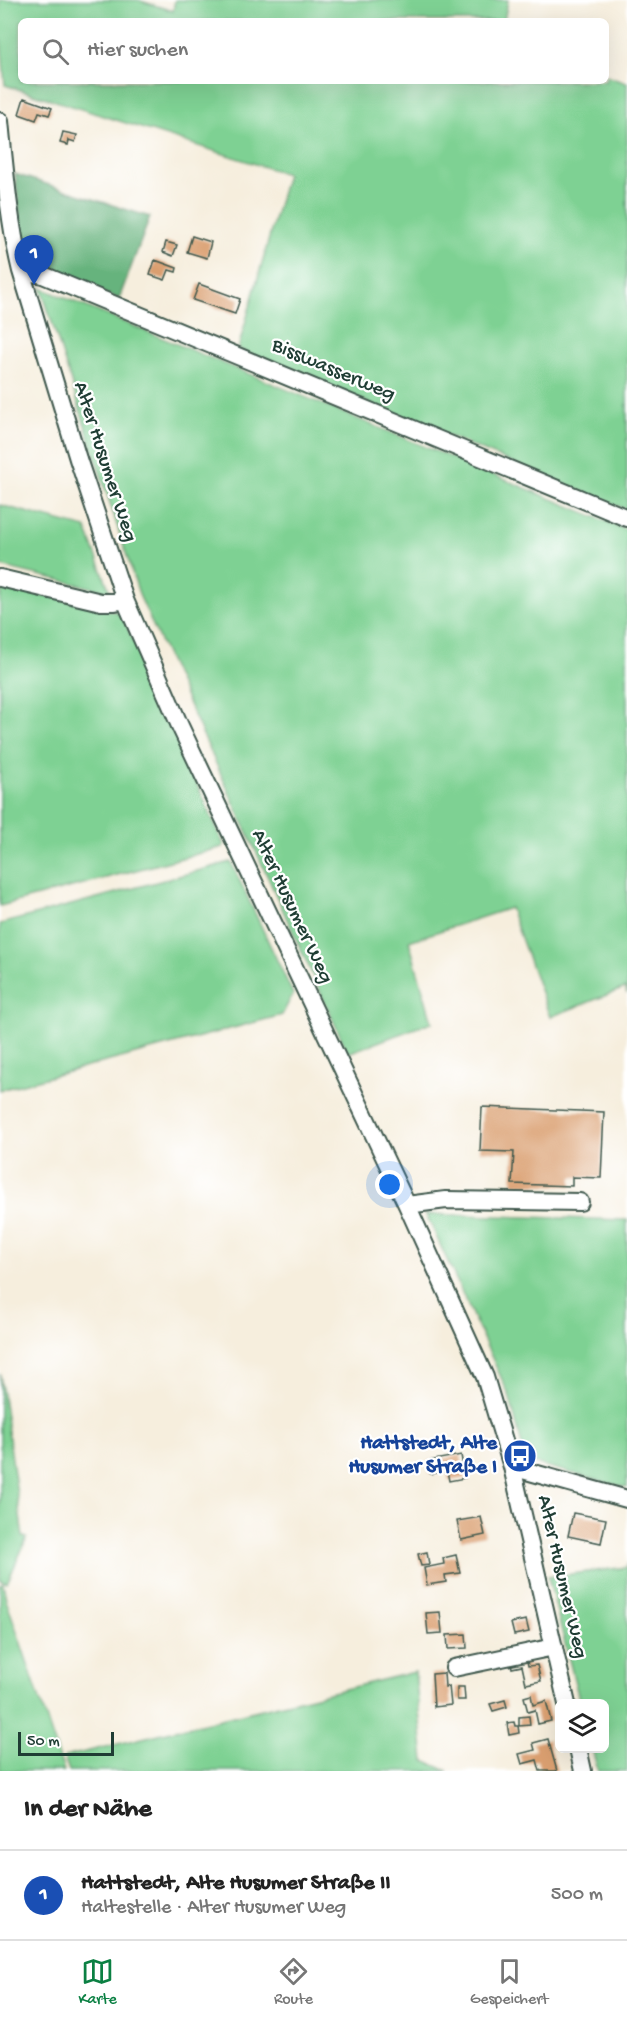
<!DOCTYPE html>
<html lang="de">
<head>
<meta charset="utf-8">
<style>
  :root { --surface:#fff; --page:#f2f2f2; --text:#222; --muted:#767676; --line:#e0e0e0; --accent:#0b8043 }
  body { margin:0; font-family:"Gochi Hand",sans-serif; background:var(--page); color:var(--text) }
  .controls { position:absolute; right:18px; bottom:18px; display:grid; overflow:hidden; border-radius:9px; box-shadow:0 6px 24px #0002 }
  .controls button { width:54px; height:54px; display:grid; place-items:center; padding:0; border:0; border-bottom:2px solid var(--line); background:var(--surface); color:var(--text); font:30px sans-serif }
  .scale { position:absolute; left:18px; bottom:15px; width:96px; box-sizing:border-box; padding-left:6px; border:3px solid #1f3d34; border-top:0; font-size:16px; line-height:21px; white-space:nowrap; color:#1f3d34; -webkit-text-stroke:4px #fff; paint-order:stroke }
  .you { position:absolute; left:390px; top:1185px; width:21px; height:21px; margin:-15px; border:4px solid #fff; border-radius:50%; background:#1a73e8; box-shadow:0 0 0 9px #1a73e833 }
  .badge { display:grid; place-items:center; width:39px; height:39px; border-radius:50%; background:var(--accent); color:#fff; font-size:20px; font-weight:700 }
  .pin { position:absolute; translate:-50% -50px; filter:drop-shadow(0 2px 3px #0008) }
  .pin::after { content:''; position:absolute; top:32px; width:21px; height:18px; background:inherit; clip-path:polygon(0 0,100% 0,50% 100%) }
  .list { margin:0; padding:0; list-style:none }
  h2 { display:flex; justify-content:space-between; align-items:center; height:78px; margin:0; padding:0 24px; font-size:26px }
  h2 small { font-size:20px; font-weight:400; color:var(--muted) }
  .list li { display:grid; grid-template-columns:39px 1fr auto; gap:18px; align-items:center; box-sizing:border-box; height:90px; padding:0 24px; border-top:2px solid var(--line) }
  .list b { display:block; font-size:22px; white-space:nowrap }
  .list p { margin:0; font-size:20px; white-space:nowrap; color:var(--muted) }
  .list em { font-size:20px; font-style:normal; color:var(--muted) }
  .icon { flex:none; width:33px; height:33px; fill:none; stroke:currentColor; stroke-width:2; stroke-linecap:round; stroke-linejoin:round }
  .map { position:relative; flex:none; width:627px; height:1771px; overflow:hidden }
  .search { position:absolute; background:var(--surface); box-shadow:0 6px 24px #0002; left:18px; right:18px; top:18px; height:66px; display:flex; align-items:center; gap:15px; box-sizing:border-box; padding:0 21px; border-radius:9px; color:var(--muted); font-size:22px }
  .sheet { height:168px; background:var(--surface) }
  nav { display:flex; justify-content:space-around; align-items:center; box-sizing:border-box; height:84px; border-top:2px solid var(--line); background:var(--surface); font-size:16px; color:var(--muted) }
  nav a { display:grid; justify-items:center; gap:3px }
  nav .on { color:var(--accent) }
  .map>svg:first-child { display:block }
  .green { fill:#7ed193; stroke:#4e8764; stroke-width:1.5 }
  .forest { fill:#66b37d; stroke:#427858; stroke-width:1.5 }
  .building { fill:#da9f70 }
  .lines { fill:none; stroke-linecap:round; stroke-linejoin:round }
  .minor-casing { stroke:#3f584d; stroke-width:20 }
  .minor { stroke:#fff; stroke-width:16 }
  .labels { text-anchor:middle; dominant-baseline:central; stroke-width:4.5; stroke-linejoin:round; paint-order:stroke }
  .street-label { font-size:21px; fill:#1f3d34; stroke:#fff }
  .transit-label { font-size:21px; font-weight:bold; fill:#164399; stroke:#fff; text-anchor:end }
</style>
</head>
<body>
<div class="map">
<svg width="627" height="1771" viewBox="0 0 627 1771">
  <rect width="100%" height="100%" fill="#fff"/>
  <filter id="ink" filterUnits="userSpaceOnUse"><feTurbulence type="fractalNoise" baseFrequency=".0167" numOctaves="2"/><feDisplacementMap in="SourceGraphic" scale="12" xChannelSelector="R" yChannelSelector="G"/><feConvolveMatrix kernelMatrix="1 2 1 2 8 2 1 2 1" color-interpolation-filters="sRGB"/></filter>
  <filter id="wash" filterUnits="userSpaceOnUse"><feTurbulence type="fractalNoise" baseFrequency=".008" numOctaves="4" result="noise"/><feDisplacementMap in="SourceGraphic" scale="24" xChannelSelector="R" yChannelSelector="G"/><feGaussianBlur stdDeviation="1.35" result="paint"/><feColorMatrix in="noise" values="0 0 0 0 0 0 0 0 0 0 0 0 0 0 0 0 0 1.4 0 .05"/><feComposite in="paint" operator="in"/></filter>
  <g filter="url(#wash)">
    <rect width="100%" height="100%" fill="#f6eedd"/>
    <!-- green -->
    <path class="green" d="M0 0H138L173 11 175 0H508L504 21H21V81H606V76L627 83V510L238 349 287 174 5 85 0 27Z
      M41 288 627 530V994L625 988 550 1017 510 908 409 941 432 1022 348 1053 140 597Z
      M0 505 86 528 110 592 0 566Z
      M4 586 121 613 224 845 223 847 0 906V600Z
      M231 862 293 994 282 1015 0 1090V924Z
      M426 1214 627 1220V1488L526 1461 509 1395Z
      M0 1374 23 1537 27 1538 7 1583 0 1580Z
      M627 1564V1771H598L592 1749 604 1748V1704L580 1703 548 1577 627 1567Z
      M3 1584 6 1599 64 1771H0V1585Z
      M415 1672 424 1761 448 1771H69L64 1757Z"/>
    <!-- forest -->
    <path class="forest" d="M15 174 150 217 119 299 38 268 24 254Z"/>
    <g id="blocks">
      <!-- building -->
      <path class="building" d="M24 98 52 108 49 115 39 112 36 120 19 114Z
        M63 132 77 135 75 142 69 140 68 145 60 143Z
        M192 236 211 242 207 258 187 252Z
        M166 242 177 245 173 256 163 252Z
        M155 260 177 268 176 272 169 270 165 280 150 275Z
        M199 284 240 299 235 314 193 300Z
        M482 1107 604 1112 601 1178 572 1177V1186L512 1184 514 1152 480 1151Z
        M461 1455 465 1478 449 1481 447 1471 430 1474 428 1461Z
        M573 1513 606 1519 601 1543 568 1536Z
        M481 1517 485 1535 461 1540 457 1521Z
        M427 1552 429 1565 421 1566 418 1554Z
        M456 1555 460 1573 445 1575 446 1582 427 1585 424 1568 444 1564 443 1558Z
        M440 1612 442 1633 428 1634 426 1613Z
        M526 1620 529 1632 514 1635 511 1623Z
        M466 1634 467 1648 448 1649 447 1635Z
        M526 1656 528 1666 537 1665 541 1681 526 1684 522 1666 512 1668 510 1659Z
        M444 1673 445 1687 449 1686 451 1705 434 1707 432 1674Z
        M457 1687H464L465 1700H457Z
        M531 1695 533 1705 546 1701 551 1721 538 1724 535 1710 528 1712 524 1697Z
        M505 1700 507 1707 493 1711 490 1704Z
        M529 1716 530 1725 519 1726V1717Z
        M514 1722 515 1726H518L519 1733 509 1735 507 1723Z
        M548 1739 557 1771H540L537 1760 522 1764 519 1754 535 1750 533 1743Z"/>
    </g>
  </g>
  <g filter="url(#ink)">
    <use href="#blocks" fill-opacity="0" stroke="#3f584d" stroke-width="1.5"/>
    <g class="lines">
      <defs>
        <path id="minor" d="M0 121C5 171 9 222 21 271L78 459 125 600 180 726 407 1205 485 1377 512 1467 567 1704
          M21 271 43 275 627 518
          M0 578 101 602H115L125 600
          M407 1205 446 1200 580 1202
          M512 1467 627 1499
          M454 1668 554 1647
          M578 1748 583 1771"/>
      </defs>
      <!-- minor casing -->
      <use href="#minor" class="minor-casing"/>
      <!-- minor -->
      <use href="#minor" class="minor"/>
    </g>
  </g>
  <!-- icons -->
  <defs>
    <symbol id="bus-disc" viewBox="-11 -11 22 22"><circle r="9.5" fill="#1a4fb4" stroke="#fff"/><path d="M-5-6H5V4H4V6H2V4H-2V6H-4V4H-5ZM-3.5-4V0h7V-4ZM-3.5 1.2v1.5H-2V1.2ZM2 1.2v1.5H3.5V1.2Z" fill="#fff"/></symbol>
  </defs>
  <g fill-rule="evenodd">
    <use href="#bus-disc" x="501" y="1437" width="38" height="38"/>
  </g>
  <g class="labels">
    <!-- street labels -->
    <g class="street-label">
      <text transform="translate(333 371) rotate(23)">Bisswasserweg</text>
      <text transform="translate(104 462) rotate(72)">Alter Husumer Weg</text>
      <text transform="translate(291 907) rotate(65)">Alter Husumer Weg</text>
      <text transform="translate(561 1577) rotate(77)">Alter Husumer Weg</text>
    </g>
    <!-- transit labels -->
    <g class="transit-label">
      <text x="497" y="1444">Hattstedt, Alte<tspan x="497" dy="24">Husumer Straße I</tspan></text>
    </g>
  </g>
</svg>
<div class="controls">
<button><svg class="icon" aria-label="layers" viewBox="0 0 24 24"><path d="M12 4l9 5-9 5-9-5zM3 14l9 5 9-5"/></svg></button>
</div>
<div class="scale">50 m</div>
<div class="you"></div>
<div class="pin badge" style="left:34px;top:285px;background:#1a4fb4">1</div>
<div class="search"><svg class="icon" aria-label="search" viewBox="0 0 24 24"><circle cx="10" cy="10" r="6"/><path d="M15 15l6 6"/></svg>Hier suchen</div>
</div>
<section class="sheet">
<h2>In der Nähe<small></small></h2>
<ul class="list">
<li><span class="badge" style="background:#1a4fb4">1</span><div><b>Hattstedt, Alte Husumer Straße II</b><p>Haltestelle · Alter Husumer Weg</p></div><em>500 m</em></li>
</ul>
</section>
<nav>
<a class="on"><svg class="icon" aria-label="map" viewBox="0 0 24 24"><path d="M3 6l6-2 6 2 6-2v14l-6 2-6-2-6 2zM9 4v14M15 6v14"/></svg>Karte</a>
<a><svg class="icon" aria-label="directions" viewBox="0 0 24 24"><path d="M12 3l9 9-9 9-9-9zM9 14v-3h6M13 9l2 2-2 2"/></svg>Route</a>
<a><svg class="icon" aria-label="saved" viewBox="0 0 24 24"><path d="M7 4h10v16l-5-4-5 4z"/></svg>Gespeichert</a>
</nav>
</body>
</html>
